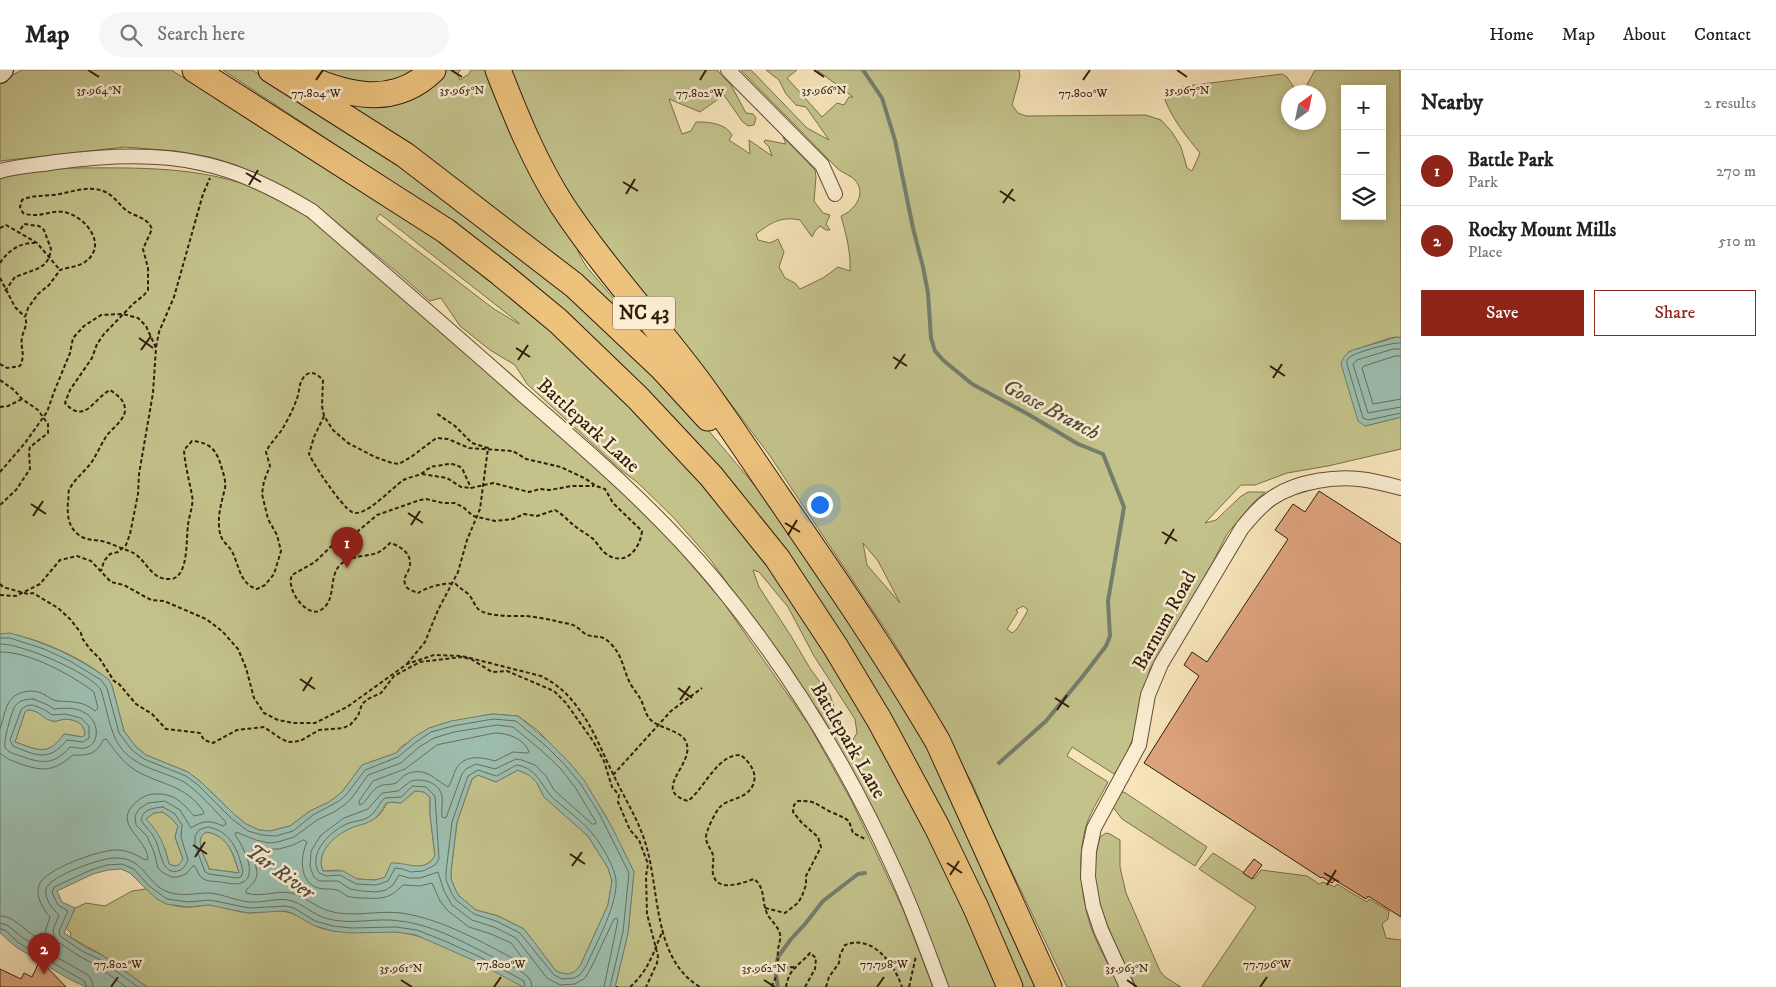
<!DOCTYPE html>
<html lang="en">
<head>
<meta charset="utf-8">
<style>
  :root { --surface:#fff; --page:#f6f6f6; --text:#222; --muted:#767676; --line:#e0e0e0; --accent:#8f2418 }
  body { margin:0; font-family:"IM FELL DW Pica",serif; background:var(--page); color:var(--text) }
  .controls { position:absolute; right:15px; top:15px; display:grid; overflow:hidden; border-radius:0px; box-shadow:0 2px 8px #0003 }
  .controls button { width:45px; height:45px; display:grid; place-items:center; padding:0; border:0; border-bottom:1px solid var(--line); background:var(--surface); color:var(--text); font:25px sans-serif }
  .compass { position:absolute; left:1281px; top:15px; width:45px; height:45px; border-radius:50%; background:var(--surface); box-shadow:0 2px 8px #0003; rotate:33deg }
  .you { position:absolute; left:819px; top:434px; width:18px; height:18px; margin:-12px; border:4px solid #fff; border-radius:50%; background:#1a73e8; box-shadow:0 0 0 8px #1a73e833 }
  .badge { display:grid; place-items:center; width:32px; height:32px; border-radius:50%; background:var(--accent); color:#fff; font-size:16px; font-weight:700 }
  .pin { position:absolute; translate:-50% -41px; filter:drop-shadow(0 1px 2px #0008) }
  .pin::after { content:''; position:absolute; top:26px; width:18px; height:15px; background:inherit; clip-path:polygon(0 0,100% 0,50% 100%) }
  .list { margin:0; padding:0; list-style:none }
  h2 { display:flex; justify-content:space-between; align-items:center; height:65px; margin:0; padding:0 20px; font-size:21px }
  h2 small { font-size:16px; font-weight:400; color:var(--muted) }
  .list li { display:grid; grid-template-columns:32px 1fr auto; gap:15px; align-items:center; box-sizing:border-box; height:70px; padding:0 20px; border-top:1px solid var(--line) }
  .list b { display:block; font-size:19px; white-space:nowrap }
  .list p { margin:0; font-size:16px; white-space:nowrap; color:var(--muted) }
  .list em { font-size:16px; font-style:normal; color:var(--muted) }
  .actions { display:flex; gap:10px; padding:15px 20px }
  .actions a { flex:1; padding:11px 0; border:1px solid var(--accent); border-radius:0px; text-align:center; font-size:18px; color:var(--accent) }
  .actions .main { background:var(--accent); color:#fff }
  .icon { flex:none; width:28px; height:28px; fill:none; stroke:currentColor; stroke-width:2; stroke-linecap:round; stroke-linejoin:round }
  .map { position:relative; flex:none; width:1401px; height:917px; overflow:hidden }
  header { display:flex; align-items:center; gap:30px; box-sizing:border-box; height:70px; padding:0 25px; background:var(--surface); border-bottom:1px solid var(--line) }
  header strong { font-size:24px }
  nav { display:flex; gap:28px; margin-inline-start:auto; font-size:18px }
  .search { width:350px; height:45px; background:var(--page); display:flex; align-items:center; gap:12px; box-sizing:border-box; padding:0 18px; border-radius:28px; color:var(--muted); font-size:19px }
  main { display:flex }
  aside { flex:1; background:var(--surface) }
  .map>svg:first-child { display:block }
  .green { fill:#c3c28b; stroke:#7b6f4a; fill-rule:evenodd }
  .water { fill:#9dbfb0; stroke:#737e6e; fill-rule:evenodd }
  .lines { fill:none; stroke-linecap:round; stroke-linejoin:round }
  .shore { stroke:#686e5d; stroke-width:1 }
  .stream { stroke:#737e6e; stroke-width:4 }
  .building { fill:#dea47e; stroke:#331c0a }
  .street-casing { stroke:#644e36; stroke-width:16 }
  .secondary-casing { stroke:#331c0a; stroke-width:22 }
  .highway-casing { stroke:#331c0a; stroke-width:27 }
  .path { stroke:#331c0a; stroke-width:2; stroke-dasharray:4 2.5; stroke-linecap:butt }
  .street { stroke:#faedd2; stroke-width:14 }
  .secondary { stroke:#faedd2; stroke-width:20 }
  .highway { stroke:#ecc27d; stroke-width:25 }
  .ticks { fill:none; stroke:#331c0a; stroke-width:2 }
  .labels { text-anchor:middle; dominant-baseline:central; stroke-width:5; stroke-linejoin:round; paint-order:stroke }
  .shield { fill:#faedd2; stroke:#6f5b46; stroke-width:1 }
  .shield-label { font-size:19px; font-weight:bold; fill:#331c0a }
  .street-label { font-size:20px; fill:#331c0a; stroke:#faedd2 }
  .water-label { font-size:21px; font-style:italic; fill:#534d3c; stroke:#faedd2 }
  .ticks-label { font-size:12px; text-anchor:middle; fill:#331c0a; stroke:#faedd2; stroke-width:5; stroke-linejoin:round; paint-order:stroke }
</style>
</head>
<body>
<header>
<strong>Map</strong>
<div class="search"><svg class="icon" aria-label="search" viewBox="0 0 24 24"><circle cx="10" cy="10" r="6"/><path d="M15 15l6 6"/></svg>Search here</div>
<nav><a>Home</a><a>Map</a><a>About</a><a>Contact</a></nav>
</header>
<main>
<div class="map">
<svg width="1401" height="917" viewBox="0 0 1401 917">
  <rect width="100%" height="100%" fill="#f7e4ba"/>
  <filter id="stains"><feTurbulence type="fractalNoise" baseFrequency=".004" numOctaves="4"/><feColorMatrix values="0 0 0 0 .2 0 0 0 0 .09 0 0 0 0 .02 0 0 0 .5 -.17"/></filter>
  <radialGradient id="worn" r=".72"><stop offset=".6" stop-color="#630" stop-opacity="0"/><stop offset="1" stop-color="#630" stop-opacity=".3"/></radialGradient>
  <!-- green -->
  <path class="green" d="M22 0H171L331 99 463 187 535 244 631 332 757 476 896 696 999 917H948L932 877 847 691 820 643 710 489 673 447 637 412 622 401 527 314 515 295 490 280 460 256 441 228 430 231 397 202 313 133 236 95 210 87 176 81 125 77 0 91V12ZM380 144 519 253V254L494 239 376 149ZM753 500 759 502 788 537 814 586 855 649 857 663 851 673 838 647 830 625 811 600 791 566 759 517Z
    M223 0H252L339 53 498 161 677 323 761 423 907 638 933 690 1040 917H1018L751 443 386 108Z
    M307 0H422L403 11 366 17Z
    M440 0H461L457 4 460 10 469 4 471 0H489L576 165 578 182 586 196 624 241 637 249 657 266 650 273 331 25Z
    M507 0H717L731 15 746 43 753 44 756 48 754 55 748 56 742 51 724 25 700 42 669 29 682 64 691 61 696 52C709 52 725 53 732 65L729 70 750 84 749 70 772 86 769 77 764 72 765 70 786 74 783 67 815 100 816 107 814 131 823 143 830 145 826 154 830 160H826L820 156 815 161 812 167 800 150C780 146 771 153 756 164L758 170 770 173 778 169 784 182 779 197 785 208 795 213 800 219 823 208 838 197 850 201C851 182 846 164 841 146 855 140 867 124 855 110 850 105 843 103 838 99L741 0H751L807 58 829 70 806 37 796 35 786 24 779 10 766 0H797L787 8 822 47 837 33 844 35 849 27H853L817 0H1019L1020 6 1012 35 1018 43 1026 46 1146 45 1161 50 1172 62 1181 77 1187 98 1192 101 1200 83C1186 66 1173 50 1165 30L1169 22 1186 16 1282 4 1287 7 1297 22H1288V52H1318V22H1303L1315 0H1400L1401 268 1397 267 1390 268 1348 282 1365 356 1401 347V379L1328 396 1287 403 1255 415H1241L1205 453 1216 450 1240 427 1248 422H1265L1253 433 1227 464 1212 494 1150 599 1143 624 1138 656 1123 692 1114 704 1072 677 1067 686 1108 712C1101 726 1092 739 1087 753 1077 785 1080 819 1089 851 1095 872 1110 897 1120 917H1067L990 756 974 717 925 625 893 571 770 386 722 322 576 145ZM1345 19H1382V146H1345ZM863 473 878 491 900 533 867 495ZM1023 536 1028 540 1017 559 1012 563 1007 559 1018 542 1016 540Z
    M66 98C139 98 213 94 279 129 300 140 319 156 338 171L595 396 665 464 723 532 809 655 851 730 902 837 933 917H615L628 863 634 802 604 743 576 701 568 691 537 660 518 646 492 644 445 653 429 658 401 677 396 683 362 695 342 722 329 732 310 741 290 756 270 761 259 760 246 754 235 745 201 712 188 702 146 685 135 676 124 661 112 616C102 595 23 560 0 564V104Z
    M28 640C39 640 41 647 50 650 55 653 61 649 66 649 77 650 85 654 85 666L83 667 64 664C48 687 38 680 15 672L25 642Z
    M518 700 529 705 537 713 544 727 588 766 608 798 612 811 608 835 581 894C574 905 568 906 556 901L524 859 498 846 476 840 459 826 456 821 451 809V801L457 752 472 709 478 705 496 712Z
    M415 721 424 722 430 727V745L435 786C425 801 411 796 396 793L387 802 385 808 375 810 357 809 339 800 323 801C315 782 334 765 350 758 359 754 371 753 379 745 383 741 385 736 388 732L401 733Z
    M1124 722 1207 777 1195 796 1122 749 1112 736 1119 723Z
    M163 742 171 748 178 756 175 767 183 789 180 795 174 796 169 794 165 779 146 749 154 743Z
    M207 762C229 766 233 784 239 803L209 799C206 788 192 768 207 762Z
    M1106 763 1110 764 1120 770V797L1126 823 1160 901 1165 907 1181 917H1136C1119 879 1095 840 1094 797 1094 787 1098 777 1100 767Z
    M1213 783 1254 809 1261 800 1307 806 1319 814 1323 812 1335 817 1337 814 1367 832 1369 829 1389 841 1388 849 1382 854 1386 868 1401 870V917H1202L1256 837 1199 799Z
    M146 819C158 830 172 838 190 837 197 837 205 834 212 835 225 837 236 842 249 843 261 843 275 839 287 842 299 844 311 856 324 859 348 865 372 860 396 862 428 863 495 899 523 917H147L102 885 70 867 71 863 66 858 75 838 86 833 105 836 132 821Z"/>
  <!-- water -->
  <path class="water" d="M1397 267 1401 268V347L1365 356 1358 351 1341 294C1343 287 1346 283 1353 280Z
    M10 563C44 572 75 586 104 606L109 610 112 616 124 661 135 676 146 685 188 702 201 712 235 745 246 754 259 760 270 761 290 756 310 741 329 732 342 722 362 695 396 683 414 667 429 658 451 651 492 644 518 646 549 672 568 691 584 710 612 757 634 802 628 863 615 917H523L475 891 416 865 396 862 351 863 332 861 313 855 292 843 285 841 248 843 209 835 188 837 166 834 157 829 146 819 130 803 121 799 108 800 93 804 57 821 62 832 75 838 64 863 85 877 102 885 147 917H86L69 909 16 877 0 863V564ZM28 640C39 640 41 647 49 650 55 653 61 649 66 649 77 650 85 654 85 665L82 667 64 664C48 687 38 680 15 672L25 642ZM518 700 529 705 537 713 544 727 588 766 608 798 612 811 608 835 581 894C574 905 568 906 556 901L524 859 498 846 476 840 459 826 456 821 451 809V801L457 752 472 709 478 705 496 712ZM415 721 424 722 430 727V745L435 786C424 804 408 792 391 793L385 807 375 810 357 809 343 801H323C315 783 334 766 349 759 356 755 364 755 371 751 378 747 382 740 386 733L392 732 401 733ZM163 742 171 748 178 756 175 767 183 789 179 795 174 796 169 794C165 776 159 762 146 749L154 743ZM207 762C228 766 234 784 239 803L209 799C206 788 192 768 207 762Z"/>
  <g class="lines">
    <!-- shore -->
    <path class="shore" d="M1401 273C1393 272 1356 282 1350 287 1347 289 1347 290 1347 294L1363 348 1368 350 1401 343
      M1401 279H1393L1357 290 1353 294 1368 343 1401 337
      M1401 286H1395L1364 296 1362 298 1373 334 1401 329
      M0 568H10L44 579 70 591 101 610 107 618 119 663 132 680 144 689 186 706 198 715 232 749 248 761 262 765 276 766 293 761 313 745 339 731 346 725 365 700 398 687 416 672 431 662 453 656 493 649 516 651 546 676 564 694 580 713 600 745 629 803 623 862 610 917
      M0 574C20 573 91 603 101 620 106 636 110 662 119 675 134 698 161 700 184 712 197 720 214 740 225 751L226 754 223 756C210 750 203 750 191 758L180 740 165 731 148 733 139 739 135 746 136 755 147 766 154 782 158 798 162 802 171 807H178L186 804 194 795C197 799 198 805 202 808 207 812 215 811 221 812 227 813 235 815 241 813 260 807 242 774 235 765L236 762 256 770 269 773 278 772 294 767 317 750 334 742 343 736 351 729 368 705 401 693 419 677 434 668 454 662 497 655 513 657 541 680 560 698 575 717 596 752 595 754H592L554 720 546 706 535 695 522 690 516 689 495 699 476 694 466 699 462 704 446 748 442 747C441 740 443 732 442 726 439 712 422 708 411 711L398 721 382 723 368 739 344 748 321 765 311 781 310 797 314 807 319 811H338L350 819 362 821 376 822 386 820 393 815 399 805 409 808H420L438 802 444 821 452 835 472 850 494 857 516 868 547 908 560 915 575 914 585 908 591 898 614 849 617 848 618 850 604 917
      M0 582C28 581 72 605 94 622L98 638 95 641C83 631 73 632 58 631 53 631 46 625 41 623 28 618 12 623 7 636 4 643 3 651 0 659
      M33 629 48 635 54 639C64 638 76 637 85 643 98 649 102 674 85 678 80 679 75 677 70 677 54 695 42 694 21 686 15 684 8 683 5 677 3 671 12 641 15 636 20 630 26 629 33 629Z
      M33 635 45 640 52 645 65 644 81 648 89 656V668L83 672 67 670C49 692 37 686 13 676L10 670 21 640 26 636Z
      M495 663C508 663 525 669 529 682L527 683 513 682 495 691C481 687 465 684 456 699 453 705 452 712 448 717 434 709 424 695 405 705 402 707 399 711 396 713 389 716 382 712 374 720 369 724 367 731 361 735L359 734V731L373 711 405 699 437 675Z
      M0 683C6 689 13 691 21 694 44 702 54 701 73 685 87 686 97 684 103 670L106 669C115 680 122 692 135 700 161 716 184 713 204 742L203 744 194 746C183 733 174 723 155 724 147 724 140 728 134 734 113 755 147 768 148 789L145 790C136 784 126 780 116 780 99 780 45 799 39 815 35 826 43 839 50 847L46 859 45 870C27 867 18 846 0 846
      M517 695C538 698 541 717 555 730 567 740 582 751 592 763 601 774 615 797 616 810 618 834 596 874 586 896L580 905 574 908 562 909 554 905 520 863 496 851 474 844 456 830 452 824 446 810V802L452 752 468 706 478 700 496 706Z
      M413 716 426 717 435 726 439 789 435 795 423 801 410 802 403 799 395 798 388 811 376 815 356 814 340 805 326 806 319 803C307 783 331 760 349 753 355 751 361 751 367 748 376 743 378 734 385 728L401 727Z
      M163 737 175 744 182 755 181 767 188 790C186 795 184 799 178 801 161 805 161 780 155 769 152 762 145 757 141 750 143 739 153 738 163 737Z
      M208 757C231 761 238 780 243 801L241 807 237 808 209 804 205 802 195 775V766L199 760Z
      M304 770 307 772C300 787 299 812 318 818 324 820 331 818 337 820 341 821 343 824 347 826 353 828 360 828 366 828 384 829 390 828 403 815L420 816 432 813 440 831 448 841 469 857 491 864 511 873 523 889V891L520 892C483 873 443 849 401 843 377 840 352 848 329 841 315 837 305 826 291 823 276 820 261 828 246 823V820C266 805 252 796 253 779H279L293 775Z
      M0 853 7 855 23 868 88 905 92 911 93 917
      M0 859 5 860 19 873 84 911 87 917
      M126 917 96 895 79 886 55 870 53 860 59 845C53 839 44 829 46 819 49 806 103 787 116 788 145 788 147 815 168 822 182 827 195 823 209 823 223 824 236 831 250 832 263 833 275 828 288 830 301 832 312 844 325 848 350 856 375 847 400 851 434 855 465 873 495 888 506 894 519 898 528 907 531 910 531 913 532 917
      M138 917 99 889 82 881 60 866 59 861 68 841 58 835 52 823 54 817 91 800 107 795 122 794 134 799 149 816 167 829 188 832 210 830 249 838 286 836 294 838 315 851 333 856 351 858 396 857 417 860 447 872 478 886 524 911 525 917"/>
    <!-- stream -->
    <path class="stream" d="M863 0 882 28 895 70 913 158 923 197 928 223 931 268 935 281 943 290 972 314 1026 343 1078 374 1103 384 1124 437 1108 531 1110 566 1106 576 1083 606 1046 651 999 693
      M778 917 775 900 778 887 791 869 805 854 823 831 858 804 865 803"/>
  </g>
  <!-- building -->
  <path class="building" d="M1319 421 1401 474V847L1368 826 1366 829 1335 810 1332 813 1322 807 1321 808 1144 693 1199 606 1184 595 1192 582 1207 592 1288 469 1275 460 1293 434 1305 442Z
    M1254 789 1262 795 1252 809 1243 803Z
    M40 890 66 917H0V899L21 909 24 903 32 907Z"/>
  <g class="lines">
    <defs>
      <path id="street" d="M728 0 822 95 835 124
        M0 101C18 96 38 95 56 92 101 86 156 83 200 93 240 101 277 120 312 141 382 202 453 263 523 325 590 383 657 441 714 509 787 597 847 695 894 799 912 837 926 877 941 917
        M1127 917 1101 860 1093 836 1088 807 1089 781 1094 758 1139 675 1148 625 1161 594 1242 458C1251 447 1260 436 1272 428 1297 411 1338 405 1367 410 1378 412 1390 415 1401 418"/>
      <path id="secondary" d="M0 3 3 0"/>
      <path id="highway" d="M195 0 446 161 500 203 558 251 638 328 711 406 777 488 835 576 880 651 937 757 976 838 1010 917
        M271 0 405 85 574 215 663 299 708 348
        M498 0C516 46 535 93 562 135 603 197 654 252 698 311 726 349 752 389 779 428 834 508 889 588 938 672L1049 917
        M300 5C345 25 393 39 433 0"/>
    </defs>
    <!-- street casing -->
    <use href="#street" class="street-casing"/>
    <!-- secondary casing -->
    <use href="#secondary" class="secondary-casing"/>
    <!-- highway casing -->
    <use href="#highway" class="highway-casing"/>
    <!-- path -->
    <path class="path" d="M0 158 6 155 37 173 60 200
      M0 193C9 180 19 173 35 173
      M0 208 15 237 25 247
      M5 221 15 207 37 199 45 194 49 188 51 179 44 160 39 156 24 154 19 162
      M25 247 28 238 38 224 49 215 60 200C68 197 78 197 85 192 109 175 85 146 64 142 49 140 39 149 23 143L20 137 22 130C33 125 42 126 53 125 70 123 86 115 103 121 114 125 119 135 127 141 136 147 147 147 152 159L143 179 148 198V220L144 225 133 234 104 264 97 274 92 288 70 320 65 333C85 355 93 329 110 320 117 325 125 330 125 340 125 349 114 357 108 364 102 372 98 382 93 390 86 401 74 409 69 420 68 423 69 428 68 431 67 446 68 459 82 467 88 470 95 470 101 471 111 473 120 478 129 481 147 487 149 511 171 509 189 507 186 468 188 455 189 445 194 435 192 425 189 410 185 395 184 380L192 371C212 373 217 381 222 399 224 405 226 413 225 418 222 431 218 443 219 456 220 475 230 473 234 486 240 500 241 514 257 519L265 515 274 504 281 481 277 465 268 449 262 424 264 411 270 396 266 382C269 375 273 372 277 366 283 360 293 340 296 331 300 323 298 311 306 305 312 300 318 305 323 310L322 336 324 346 333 360 348 373 375 387 392 393 399 394 411 387 435 369 438 368 448 369 469 378 513 381 526 389 561 397 586 409 596 416 605 419 613 433 642 461C640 480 624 498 605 483 600 479 597 472 592 468 587 464 581 461 576 457 568 451 564 445 555 440L537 446 524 444 513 449 495 451 473 446 463 437 455 433H443L426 429 420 430 377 445 357 462 341 467 315 492 292 505C285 520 308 549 321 540 337 530 328 507 340 495 350 485 366 487 377 483 382 481 386 477 390 473 401 476 414 485 409 499 407 504 403 508 405 514 406 519 413 521 418 523 428 517 444 512 456 514 460 519 466 521 470 526 474 531 475 538 481 541 493 547 514 546 526 546 536 547 547 549 556 551 562 553 570 553 575 556 579 558 583 563 587 565 597 568 602 564 611 574 622 585 623 598 629 611 632 618 638 624 641 630 644 636 645 643 649 648 656 658 682 660 686 672 696 694 650 720 688 731 705 718 717 684 741 685 750 693 758 703 753 715 746 730 729 728 721 736 716 740 706 761 706 767 706 774 711 779 713 785 714 791 712 798 713 804 717 823 742 813 754 809 765 817 762 830 766 841 769 850 778 855 780 864 781 869 779 874 778 879 777 895 780 902 771 917
      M156 277 159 262 174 227 203 124 210 108
      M0 294 7 298 20 296C26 284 20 279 22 267 24 259 28 255 25 247
      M0 310 14 320 22 329 38 340 48 354V363L30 377 29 382 30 399 16 420 0 435
      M0 337 8 336 22 329
      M324 346 314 367 309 384C315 397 342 437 352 442 364 449 393 417 402 411 408 407 415 407 420 404 424 403 426 399 430 398 434 395 432 397 437 396 447 394 452 392 462 398L471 418
      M0 402 25 373 47 342 54 322 70 283 73 268 84 256 101 245 123 244 138 248 146 256 156 278 153 323 139 404 138 424 130 464 126 475 118 482 110 484 104 491 101 501
      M422 404 447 408 461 417 471 418 493 413 529 422 540 419 550 420 571 416H594
      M0 514 3 517 28 524 33 523 58 538 70 549 81 563 82 568 90 579 100 589 114 611 119 614 136 634 152 644 166 659 200 663 204 670 213 673 237 660 264 657 280 668 288 672 300 671 319 660 343 658 350 655 358 646 362 634 368 629 381 623 394 606 420 592 461 587 471 589 492 602 507 601 554 621 566 633 593 671 604 691 612 717 619 725 618 732 630 760 639 770 648 794 646 806 647 844 658 886 657 893 646 917
      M0 525 16 526 40 514 60 490 77 486 91 491 111 512 124 515 151 530 164 531 206 549 222 561 238 579 246 598 254 628 264 643 278 650 294 653H315L347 637 407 594 434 585 462 586 541 606C557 614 568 624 578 638 593 657 603 684 614 706 625 729 639 751 646 775 660 822 653 889 700 917
      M407 594 425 572 438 540 458 502 467 470 480 439 488 378 472 373 455 356 436 343
      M613 705 671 641 702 618
      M765 838 785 843 798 833 802 826 806 815V806L821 777 818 767 802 753 793 742 794 735 798 731C816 730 816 735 831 742 838 745 843 747 849 751L853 763 865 769
      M779 894 782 898 794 897
      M617 917V916
      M630 917C649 900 653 883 663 860
      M786 917C789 898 799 896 810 883L816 888 815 899 805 917
      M826 917 829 907 839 893 840 885 845 875C872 864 894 893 902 917
      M909 917 916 886"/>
    <!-- street -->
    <use href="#street" class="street"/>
    <!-- secondary -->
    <use href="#secondary" class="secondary"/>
    <!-- highway -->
    <use href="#highway" class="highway"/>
  </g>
  <!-- ticks -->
  <path class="ticks" d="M88 0 99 7M451 0 462 7M814 0 824 7M1177 0 1187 7M316 10 323 0M700 10 706 0M1083 10 1090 0M246 103 261 112M623 112 638 121M249 115 258 100M1000 121 1015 131M626 124 635 109M1003 133 1013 119M139 268 153 278M516 278 530 287M141 280 151 266M893 287 907 296M518 290 528 275M1270 296 1285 306M895 299 905 284M1273 308 1282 294M31 434 46 444M408 443 423 453M33 446 43 431M785 453 800 462M411 455 420 441M1162 462 1177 471M788 465 797 450M1165 474 1174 459M300 609 315 619M678 618 692 628M303 621 312 607M1055 628 1069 637M680 630 690 616M1057 640 1067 625M193 775 207 784M570 784 585 794M195 787 205 772M947 793 962 803M572 796 582 782M1324 803 1339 812M950 805 959 791M1327 815 1336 800M401 910 412 917M764 910 775 917M1127 910 1137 917M111 917 118 907M494 917 501 907M877 917 884 907M1260 917 1267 907"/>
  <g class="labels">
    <!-- shield labels -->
    <rect class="shield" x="613" y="226.5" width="62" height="33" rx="4"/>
    <g class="shield-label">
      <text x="644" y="243">NC 43</text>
    </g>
    <!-- street labels -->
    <g class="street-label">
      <text transform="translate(588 356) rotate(42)">Battlepark Lane</text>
      <text transform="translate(1165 551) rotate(-61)">Barnum Road</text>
      <text transform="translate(848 671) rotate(60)">Battlepark Lane</text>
    </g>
    <!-- water labels -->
    <g class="water-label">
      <text transform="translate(1051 340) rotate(28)">Goose Branch</text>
      <text transform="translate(280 802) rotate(36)">Tar River</text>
    </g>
  </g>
  <g class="ticks-label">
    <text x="99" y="24">35.964°N</text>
    <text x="824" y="24">35.966°N</text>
    <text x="1187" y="24">35.967°N</text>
    <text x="462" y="24">35.965°N</text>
    <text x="316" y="27">77.804°W</text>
    <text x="700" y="27">77.802°W</text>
    <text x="1083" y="27">77.800°W</text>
    <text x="118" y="898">77.802°W</text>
    <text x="501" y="898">77.800°W</text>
    <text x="884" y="898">77.798°W</text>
    <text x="1267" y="898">77.796°W</text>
    <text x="401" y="902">35.961°N</text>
    <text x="764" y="902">35.962°N</text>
    <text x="1127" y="902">35.963°N</text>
  </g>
  <rect width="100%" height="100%" filter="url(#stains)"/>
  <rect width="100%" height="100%" fill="url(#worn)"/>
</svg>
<div class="controls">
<button>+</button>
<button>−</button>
<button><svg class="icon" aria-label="layers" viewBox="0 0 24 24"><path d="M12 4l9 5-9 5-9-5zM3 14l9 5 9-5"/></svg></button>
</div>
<svg class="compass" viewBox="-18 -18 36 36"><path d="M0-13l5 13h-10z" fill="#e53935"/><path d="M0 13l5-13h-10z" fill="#767676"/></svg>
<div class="you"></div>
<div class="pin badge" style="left:347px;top:498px">1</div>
<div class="pin badge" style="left:44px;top:904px">2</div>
</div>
<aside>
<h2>Nearby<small>2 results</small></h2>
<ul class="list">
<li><span class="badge">1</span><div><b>Battle Park</b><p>Park</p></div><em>270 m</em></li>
<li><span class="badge">2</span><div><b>Rocky Mount Mills</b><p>Place</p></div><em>510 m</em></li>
</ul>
<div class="actions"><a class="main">Save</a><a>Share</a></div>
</aside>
</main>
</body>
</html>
